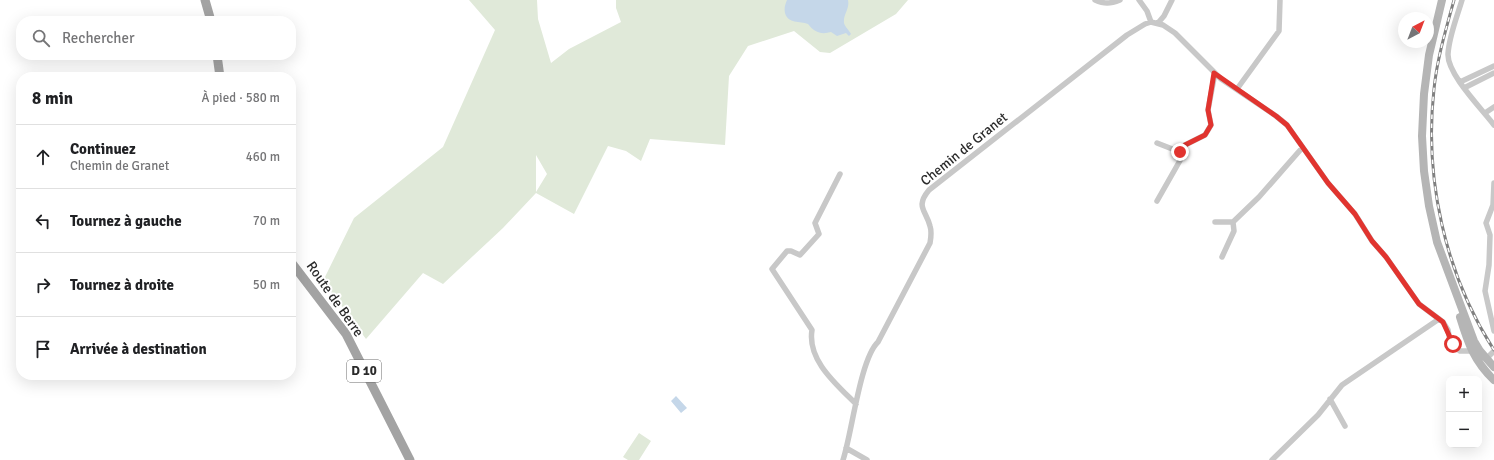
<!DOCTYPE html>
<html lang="fr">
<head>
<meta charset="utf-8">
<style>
  :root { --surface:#fff; --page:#f6f6f6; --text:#202124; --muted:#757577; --line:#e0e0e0 }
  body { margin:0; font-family:Signika,sans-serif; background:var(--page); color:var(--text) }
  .controls { position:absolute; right:12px; bottom:12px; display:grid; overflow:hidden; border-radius:8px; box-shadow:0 4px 16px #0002 }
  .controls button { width:36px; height:36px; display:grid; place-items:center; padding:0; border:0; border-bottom:1px solid var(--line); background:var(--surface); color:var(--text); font:20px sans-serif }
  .compass { position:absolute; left:1398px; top:12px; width:36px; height:36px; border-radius:50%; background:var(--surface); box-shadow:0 4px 16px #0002; rotate:42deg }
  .stop { position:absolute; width:12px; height:12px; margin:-9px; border:3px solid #e1342f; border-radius:50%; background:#fff }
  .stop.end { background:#e1342f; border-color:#fff; box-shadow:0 1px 4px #0008 }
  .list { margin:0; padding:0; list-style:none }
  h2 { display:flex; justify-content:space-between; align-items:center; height:52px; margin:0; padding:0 16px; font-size:17px }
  h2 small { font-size:13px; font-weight:400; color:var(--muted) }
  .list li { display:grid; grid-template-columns:26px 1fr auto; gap:12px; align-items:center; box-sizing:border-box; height:64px; padding:0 16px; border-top:1px solid var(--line) }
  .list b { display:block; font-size:15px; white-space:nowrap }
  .list p { margin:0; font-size:13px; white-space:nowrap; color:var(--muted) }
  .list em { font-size:13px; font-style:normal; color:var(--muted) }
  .icon { flex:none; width:22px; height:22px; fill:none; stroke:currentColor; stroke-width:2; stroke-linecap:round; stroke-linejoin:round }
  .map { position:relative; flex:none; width:1494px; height:460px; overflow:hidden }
  .search { position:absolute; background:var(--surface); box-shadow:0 4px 16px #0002; left:16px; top:16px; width:280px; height:44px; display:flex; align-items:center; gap:10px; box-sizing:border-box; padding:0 14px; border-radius:16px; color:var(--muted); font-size:15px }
  .panel { position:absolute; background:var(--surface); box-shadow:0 4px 16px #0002; left:16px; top:72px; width:280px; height:308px; border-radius:16px }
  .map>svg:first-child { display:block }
  .green { fill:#e0e9d9; fill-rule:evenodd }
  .water { fill:#c5d7e9 }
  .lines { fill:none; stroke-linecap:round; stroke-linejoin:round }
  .street { stroke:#c8c8c8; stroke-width:5.5 }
  .secondary { stroke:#b5b5b5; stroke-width:8 }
  .primary { stroke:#a3a3a3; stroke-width:9 }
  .rail-casing { stroke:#808080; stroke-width:3 }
  .rail { stroke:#fff; stroke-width:1.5; stroke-dasharray:4.5; stroke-linecap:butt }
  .route { stroke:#e1342f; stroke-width:5 }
  .labels { text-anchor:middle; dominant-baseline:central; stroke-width:4; stroke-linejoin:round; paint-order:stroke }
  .shield { fill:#fff; stroke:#6b6b6b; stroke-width:1 }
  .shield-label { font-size:13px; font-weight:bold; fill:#2b2b2b }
  .street-label { font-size:14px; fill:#2b2b2b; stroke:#fff }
</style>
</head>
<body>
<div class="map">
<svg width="1494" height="460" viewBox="0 0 1494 460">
  <rect width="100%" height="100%" fill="#fff"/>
  <!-- green -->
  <path class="green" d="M469 0H537L538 19 551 63 569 49 621 22 616 8V0H908L896 14 830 53 820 52 794 31 748 46 729 76 725 145 650 139 641 161 626 151 608 146 574 214 536 193 503 228 443 284 423 273 366 339 323 281 354 218 443 147 495 30ZM536 155 547 174 536 192Z
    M639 433 651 441 639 460H628L623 457Z"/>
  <!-- water -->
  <path class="water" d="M787 0H848C850 9 843 14 844 23 845 27 849 30 851 34L849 36 846 33 837 36 831 32C821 35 814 32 808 24 800 21 788 24 785 13 784 8 785 5 787 0Z
    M676 396 687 408 681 413 671 401Z"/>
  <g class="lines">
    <!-- street -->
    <path class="street" d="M1095 0C1104 4 1110 4 1120 0
      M1139 0 1147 11 1151 22
      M1462 0C1457 17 1449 36 1448 54 1447 74 1482 109 1494 125
      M1158 23 1164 16 1172 0
      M1460 82 1494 66
      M1464 88 1494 73
      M1237 89 1279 31 1280 0
      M1485 113 1494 107
      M1157 143 1180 152 1185 145 1205 135 1211 125 1208 110 1215 73
      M840 174 815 223 819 234 800 255 791 251H787L772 269 812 330C807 360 836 384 856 404
      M1494 183 1493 205 1486 223 1490 235 1489 265 1485 291 1494 331
      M1157 201 1182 157 1180 152
      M1215 222H1233
      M1222 257 1234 231 1233 222 1259 197 1302 148
      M1486 359 1494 351
      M1330 399 1345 426
      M846 448 867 460
      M843 460C852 433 860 359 878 342L930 243C931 237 932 232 930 226 926 210 915 207 929 190L1127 35 1145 24 1151 22 1163 25 1175 33 1221 79 1276 116 1287 125 1328 183 1355 214 1372 241 1386 257 1419 304 1443 322 1448 330 1450 341 1456 348 1460 351H1471
      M1272 460 1318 415 1342 385 1439 319"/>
    <!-- secondary -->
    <path class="secondary" d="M1442 0 1429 55 1424 94 1422 136 1424 171 1429 206 1437 242 1474 341 1480 351 1494 367
      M1460 317C1468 343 1474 361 1494 380"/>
    <!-- primary -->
    <path class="primary" d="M205 0 211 21
      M217 55 220 77
      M291 262 346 334 410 460"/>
    <defs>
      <path id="rail" d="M1454 0C1446 29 1437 59 1434 89 1424 178 1445 274 1494 350"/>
    </defs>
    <!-- rail casing -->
    <use href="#rail" class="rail-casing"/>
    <!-- rail -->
    <use href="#rail" class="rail"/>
  </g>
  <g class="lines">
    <!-- route -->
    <path class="route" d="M1180 152 1185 145 1205 135 1211 125 1208 110 1214 73 1276 116 1287 125 1328 183 1355 214 1372 241 1386 257 1419 304 1443 322 1453 344"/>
  </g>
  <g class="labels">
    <!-- shield labels -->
    <rect class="shield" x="347" y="360" width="34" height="22" rx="3"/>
    <g class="shield-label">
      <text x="364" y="371">D 10</text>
    </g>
    <!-- street labels -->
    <g class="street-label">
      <text transform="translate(964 149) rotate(-39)">Chemin de Granet</text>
      <text transform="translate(335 299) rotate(55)">Route de Berre</text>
    </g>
  </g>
</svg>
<div class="controls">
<button>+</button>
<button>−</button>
</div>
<svg class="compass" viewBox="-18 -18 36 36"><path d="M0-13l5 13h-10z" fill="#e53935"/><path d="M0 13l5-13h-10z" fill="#757577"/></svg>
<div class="stop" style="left:1453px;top:344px"></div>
<div class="stop end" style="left:1180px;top:152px"></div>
<div class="search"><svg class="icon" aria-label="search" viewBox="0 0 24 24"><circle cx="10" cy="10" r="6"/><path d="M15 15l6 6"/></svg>Rechercher</div>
<section class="panel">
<h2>8 min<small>À pied · 580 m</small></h2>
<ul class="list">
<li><svg class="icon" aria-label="ahead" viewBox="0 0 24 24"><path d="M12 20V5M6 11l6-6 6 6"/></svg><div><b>Continuez</b><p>Chemin de Granet</p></div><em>460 m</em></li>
<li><svg class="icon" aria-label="left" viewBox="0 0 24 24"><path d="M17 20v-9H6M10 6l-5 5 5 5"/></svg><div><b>Tournez à gauche</b></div><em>70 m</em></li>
<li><svg class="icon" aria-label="right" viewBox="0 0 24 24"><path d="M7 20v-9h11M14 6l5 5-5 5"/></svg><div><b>Tournez à droite</b></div><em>50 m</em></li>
<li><svg class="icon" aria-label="arrive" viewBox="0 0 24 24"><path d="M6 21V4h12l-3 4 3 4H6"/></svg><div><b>Arrivée à destination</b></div></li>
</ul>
</section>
</div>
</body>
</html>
